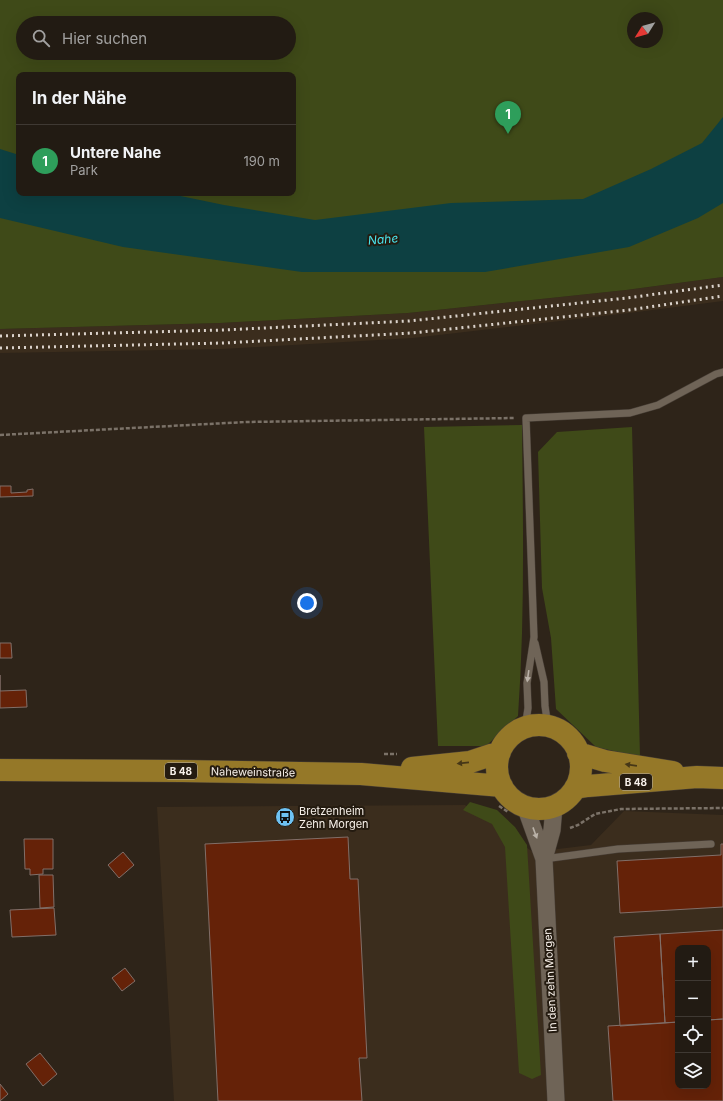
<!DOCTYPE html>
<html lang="de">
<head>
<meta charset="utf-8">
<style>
  :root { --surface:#221b13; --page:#2a241c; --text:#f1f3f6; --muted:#a2a1a0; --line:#3f3933; --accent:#6ec2f3 }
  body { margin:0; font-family:Inter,sans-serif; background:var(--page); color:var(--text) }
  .controls { position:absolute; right:12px; bottom:12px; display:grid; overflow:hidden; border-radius:8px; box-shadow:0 4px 16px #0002 }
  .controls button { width:36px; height:36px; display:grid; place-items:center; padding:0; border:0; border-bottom:1px solid var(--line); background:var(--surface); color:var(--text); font:20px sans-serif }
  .compass { position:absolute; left:627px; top:12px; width:36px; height:36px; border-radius:50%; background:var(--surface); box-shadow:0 4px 16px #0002; rotate:233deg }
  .you { position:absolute; left:307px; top:603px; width:14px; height:14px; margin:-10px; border:3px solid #fff; border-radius:50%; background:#1a73e8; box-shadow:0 0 0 6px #1a73e833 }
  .badge { display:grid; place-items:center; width:26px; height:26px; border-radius:50%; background:var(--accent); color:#fff; font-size:13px; font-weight:700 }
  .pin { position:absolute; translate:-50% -33px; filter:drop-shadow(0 1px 2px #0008) }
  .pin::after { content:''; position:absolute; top:21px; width:14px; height:12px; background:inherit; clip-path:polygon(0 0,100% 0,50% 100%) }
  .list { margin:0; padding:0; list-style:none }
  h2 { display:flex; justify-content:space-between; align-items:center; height:52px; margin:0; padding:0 16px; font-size:17px }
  h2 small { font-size:13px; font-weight:400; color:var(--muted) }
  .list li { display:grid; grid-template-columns:26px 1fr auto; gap:12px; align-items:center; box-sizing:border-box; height:72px; padding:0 16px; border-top:1px solid var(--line) }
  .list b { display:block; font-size:15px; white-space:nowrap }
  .list p { margin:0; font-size:13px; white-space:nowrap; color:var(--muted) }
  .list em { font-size:13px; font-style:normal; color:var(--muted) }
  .icon { flex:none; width:22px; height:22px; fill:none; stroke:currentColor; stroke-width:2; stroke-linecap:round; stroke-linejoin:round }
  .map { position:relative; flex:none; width:723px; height:1101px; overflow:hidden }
  .search { position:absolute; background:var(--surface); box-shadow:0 4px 16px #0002; left:16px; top:16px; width:280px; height:44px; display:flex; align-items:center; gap:10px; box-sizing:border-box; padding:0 14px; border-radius:22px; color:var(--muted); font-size:15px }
  .panel { position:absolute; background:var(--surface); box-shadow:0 4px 16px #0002; left:16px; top:72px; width:280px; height:124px; border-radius:8px }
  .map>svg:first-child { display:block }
  .built { fill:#3b2d1d; fill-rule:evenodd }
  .green { fill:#3f4a18; fill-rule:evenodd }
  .water { fill:#0d4042 }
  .building { fill:#652208; stroke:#816f69 }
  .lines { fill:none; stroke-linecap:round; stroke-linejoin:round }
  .service-casing { stroke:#483f37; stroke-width:8 }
  .tertiary-casing { stroke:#483f37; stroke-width:18 }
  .primary-casing { stroke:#483f37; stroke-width:23 }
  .path { stroke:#7b7268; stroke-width:2.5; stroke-dasharray:4 2; stroke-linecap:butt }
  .service { stroke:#6f6457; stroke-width:7 }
  .tertiary { stroke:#6f6457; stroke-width:17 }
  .primary { stroke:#957828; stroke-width:22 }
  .rail { stroke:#dbd3cc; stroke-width:3; stroke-dasharray:2 4; stroke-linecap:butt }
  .oneway { fill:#bab2a8 }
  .oneway2 { fill:#463717 }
  .labels { text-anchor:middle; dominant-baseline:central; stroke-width:4; stroke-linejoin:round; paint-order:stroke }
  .shield { fill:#241b10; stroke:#b8b1a9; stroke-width:1 }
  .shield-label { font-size:10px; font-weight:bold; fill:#f8f1ea }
  .street-label { font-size:11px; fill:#f8f1ea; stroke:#241b10 }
  .poi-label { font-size:11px; fill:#f8f1ea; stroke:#241b10; text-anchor:start }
  .water-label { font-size:12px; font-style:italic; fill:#49e5ee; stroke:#241b10 }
</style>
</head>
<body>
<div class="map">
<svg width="723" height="1101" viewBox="0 0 723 1101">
  <rect width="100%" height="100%" fill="#2e2419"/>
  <!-- built -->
  <path class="built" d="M723 277V301L629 313 413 338 222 349 0 353V329L220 323 408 313 626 290Z
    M465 805 533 852 591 845 624 811 723 815V1101H174L157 807ZM678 948H708V1086H678Z"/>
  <!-- green -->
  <path class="green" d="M0 0H723V277L626 290 408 313 220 323 0 329ZM633 18H657V42H633ZM23 23H289V53H23ZM19 75H293V193H19Z
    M522 425C523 522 525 619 518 716L486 746H438L424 427Z
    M632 427 640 757 596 747 556 709 551 638 542 588 538 452 557 432Z
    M470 802 497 810 515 827 527 845 541 1075 532 1079 519 1073 505 847 492 824 463 810Z"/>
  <!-- water -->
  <path class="water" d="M723 117V203L698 218 629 247 485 272H302L123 247 0 218V149L19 155V193H166L224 205 315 220 451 203 583 199 651 169 702 143Z"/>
  <!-- building -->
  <path class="building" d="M0 486H11V493L27 492V490L33 489V496L0 497Z
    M0 643H11L12 658H0Z
    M0 675V691L26 690 27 707 0 708Z
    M348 837 350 879H358L367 1058H359L362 1101H218L205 844Z
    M24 839H53V869H43V874L30 875V869H25Z
    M721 844H723V907L620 913 617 861 721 855Z
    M123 852 134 865 119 878 108 865Z
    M39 875H53L54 907 40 908Z
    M54 908 56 935 12 937 10 910Z
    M723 930V1019L708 1020V948H678V1022L665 1023 660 934Z
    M660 934 665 1023 620 1026 614 937Z
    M125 968 135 981 122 991 112 978Z
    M723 1019V1101H613L608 1026 678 1022V1086H708V1020Z
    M40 1053 57 1074 43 1086 26 1064Z
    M0 1084 8 1094 0 1101Z"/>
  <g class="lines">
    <defs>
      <path id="service" d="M535 643 544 682 545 706 548 727
        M525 728 528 708 527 683 534 637 526 418 630 413 658 405 716 374 723 372
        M544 859 618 849 711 844"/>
      <path id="tertiary" d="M525 806 544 859 556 1101
        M544 859 552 830 554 806"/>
      <path id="primary" d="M497 767a42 42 0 1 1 84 0a42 42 0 1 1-84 0Z
        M578 753 605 761 673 772
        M412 768 470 762 500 752
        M0 770 182 771 361 774 502 786
        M575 788 588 786 697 777 723 778"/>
    </defs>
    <!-- service casing -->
    <use href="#service" class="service-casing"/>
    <!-- tertiary casing -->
    <use href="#tertiary" class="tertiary-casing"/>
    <!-- primary casing -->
    <use href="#primary" class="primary-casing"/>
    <!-- path -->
    <path class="path" d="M0 435 246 422 515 418
      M384 754H397
      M499 806 508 812
      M570 828 578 825 595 814 621 809 723 808"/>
    <!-- service -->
    <use href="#service" class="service"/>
    <!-- tertiary -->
    <use href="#tertiary" class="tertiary"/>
    <!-- primary -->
    <use href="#primary" class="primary"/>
    <!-- rail -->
    <path class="rail" d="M0 336 223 330 409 321 627 298 723 285
      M0 348 223 343 412 333 629 310 723 296"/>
  </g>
  <!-- one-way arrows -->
  <defs><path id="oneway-solid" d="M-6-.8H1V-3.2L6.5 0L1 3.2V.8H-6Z"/></defs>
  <g class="oneway">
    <use href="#oneway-solid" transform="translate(528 676) rotate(98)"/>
    <use href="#oneway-solid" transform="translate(535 833) rotate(70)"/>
  </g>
  <g class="oneway2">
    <use href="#oneway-solid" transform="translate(463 763) rotate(174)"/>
    <use href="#oneway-solid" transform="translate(631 765) rotate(-172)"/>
  </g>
  <!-- icons -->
  <defs>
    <symbol id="bus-disc" viewBox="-11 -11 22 22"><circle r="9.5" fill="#6ec2f3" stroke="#241b10"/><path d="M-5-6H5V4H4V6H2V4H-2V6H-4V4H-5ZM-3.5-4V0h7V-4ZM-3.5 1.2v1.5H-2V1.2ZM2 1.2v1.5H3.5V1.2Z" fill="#111"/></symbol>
  </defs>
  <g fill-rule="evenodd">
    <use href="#bus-disc" x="274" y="806" width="22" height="22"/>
  </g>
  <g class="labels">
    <!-- shield labels -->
    <g class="shield">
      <rect x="165" y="763" width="32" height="16" rx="3"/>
      <rect x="620" y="774" width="32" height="16" rx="3"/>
    </g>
    <g class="shield-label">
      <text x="181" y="771">B 48</text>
      <text x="636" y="782">B 48</text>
    </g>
    <!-- street labels -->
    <g class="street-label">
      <text transform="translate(253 772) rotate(1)">Naheweinstraße</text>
      <text transform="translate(550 980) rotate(-93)">In den zehn Morgen</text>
    </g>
    <!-- poi labels -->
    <g class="poi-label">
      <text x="299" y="811">Bretzenheim<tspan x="299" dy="13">Zehn Morgen</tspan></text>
    </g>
    <!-- water labels -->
    <g class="water-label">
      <text transform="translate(383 239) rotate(-5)">Nahe</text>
    </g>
  </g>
</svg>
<div class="controls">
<button>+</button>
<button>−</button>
<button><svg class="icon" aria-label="locate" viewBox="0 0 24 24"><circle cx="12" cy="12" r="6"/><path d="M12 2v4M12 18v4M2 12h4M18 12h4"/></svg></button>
<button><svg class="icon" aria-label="layers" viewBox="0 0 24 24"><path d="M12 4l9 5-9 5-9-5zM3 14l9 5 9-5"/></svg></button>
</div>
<svg class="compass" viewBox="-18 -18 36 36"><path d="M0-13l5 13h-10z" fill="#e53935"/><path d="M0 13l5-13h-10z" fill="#a2a1a0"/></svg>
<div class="you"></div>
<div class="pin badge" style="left:508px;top:134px;background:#2e9e5b">1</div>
<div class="search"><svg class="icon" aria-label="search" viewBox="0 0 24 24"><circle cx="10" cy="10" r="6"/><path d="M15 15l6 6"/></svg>Hier suchen</div>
<section class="panel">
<h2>In der Nähe<small></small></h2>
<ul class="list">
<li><span class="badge" style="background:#2e9e5b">1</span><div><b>Untere Nahe</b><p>Park</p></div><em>190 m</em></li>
</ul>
</section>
</div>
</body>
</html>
